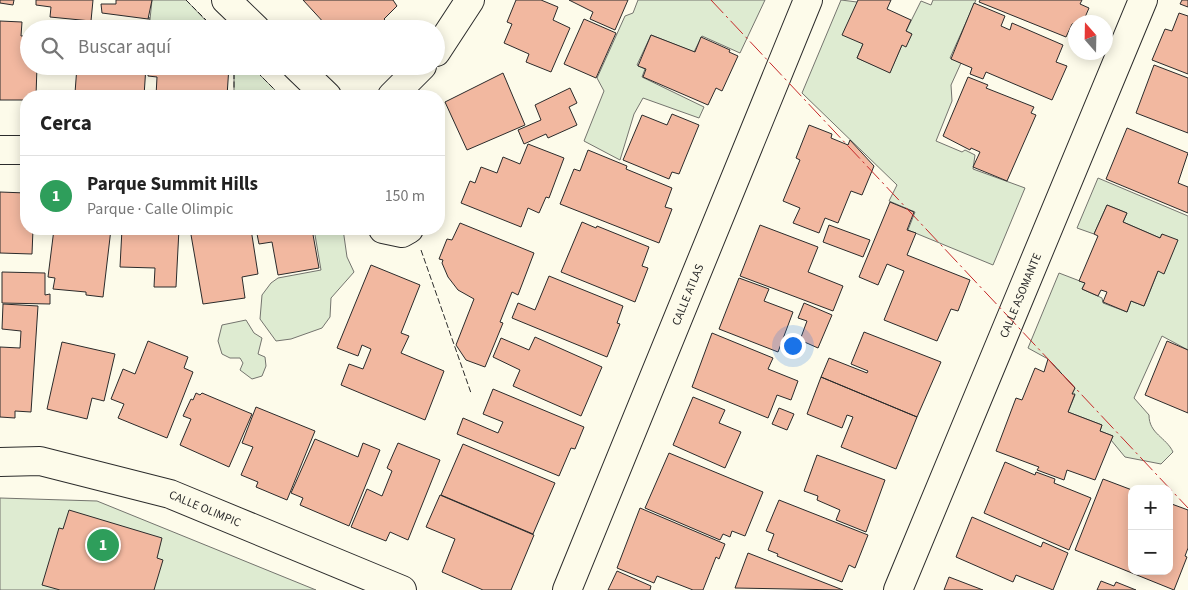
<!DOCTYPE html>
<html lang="es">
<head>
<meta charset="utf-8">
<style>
  :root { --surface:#fff; --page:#f6f6f6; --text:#222; --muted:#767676; --line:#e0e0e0; --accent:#7c3aed }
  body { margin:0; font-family:"Source Sans 3",sans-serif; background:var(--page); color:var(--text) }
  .controls { position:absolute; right:15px; bottom:15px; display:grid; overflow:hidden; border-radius:10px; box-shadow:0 2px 12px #0003 }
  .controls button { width:45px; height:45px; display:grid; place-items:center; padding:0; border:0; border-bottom:1px solid var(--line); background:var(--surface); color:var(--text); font:25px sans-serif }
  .compass { position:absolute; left:1068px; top:15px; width:45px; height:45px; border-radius:50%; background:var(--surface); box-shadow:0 2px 12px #0003; rotate:340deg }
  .you { position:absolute; left:792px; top:345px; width:18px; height:18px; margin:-12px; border:4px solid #fff; border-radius:50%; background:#1a73e8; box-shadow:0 0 0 8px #1a73e833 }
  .badge { display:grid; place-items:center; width:32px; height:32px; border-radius:50%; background:var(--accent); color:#fff; font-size:16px; font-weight:700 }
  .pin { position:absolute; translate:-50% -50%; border:2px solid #fff; box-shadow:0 1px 5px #0006 }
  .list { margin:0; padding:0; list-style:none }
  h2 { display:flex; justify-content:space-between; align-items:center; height:65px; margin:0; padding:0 20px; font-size:21px }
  h2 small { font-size:16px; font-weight:400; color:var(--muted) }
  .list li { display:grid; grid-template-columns:32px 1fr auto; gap:15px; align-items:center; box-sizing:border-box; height:80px; padding:0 20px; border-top:1px solid var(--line) }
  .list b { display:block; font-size:19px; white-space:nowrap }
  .list p { margin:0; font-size:16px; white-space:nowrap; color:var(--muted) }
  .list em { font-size:16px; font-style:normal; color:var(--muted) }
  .icon { flex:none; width:28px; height:28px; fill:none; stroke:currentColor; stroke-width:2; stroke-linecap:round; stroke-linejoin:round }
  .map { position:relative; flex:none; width:1188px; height:590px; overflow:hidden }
  .search { position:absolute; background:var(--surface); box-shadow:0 2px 12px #0003; left:20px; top:20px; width:425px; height:55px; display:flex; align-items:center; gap:12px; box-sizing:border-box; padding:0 18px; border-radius:28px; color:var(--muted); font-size:19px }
  .panel { position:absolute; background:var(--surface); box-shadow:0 2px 12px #0003; left:20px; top:90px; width:425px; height:145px; border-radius:20px }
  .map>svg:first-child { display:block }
  .green { fill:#deebd1; stroke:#74746e }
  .building { fill:#f2b8a0; stroke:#2b2b2b }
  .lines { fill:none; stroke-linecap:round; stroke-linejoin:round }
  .minor-casing { stroke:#2b2b2b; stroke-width:30 }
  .minor { stroke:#fdfbea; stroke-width:28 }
  .fence { stroke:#2b2b2b; stroke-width:1; stroke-dasharray:6 2.5; stroke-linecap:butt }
  .power { stroke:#c62828; stroke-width:1; stroke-dasharray:18 4 2.5 4; stroke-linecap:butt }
  .labels { text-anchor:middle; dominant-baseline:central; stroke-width:4; stroke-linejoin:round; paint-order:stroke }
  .street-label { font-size:12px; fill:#2b2b2b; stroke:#fdfbea }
</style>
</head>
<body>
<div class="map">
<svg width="1188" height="590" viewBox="0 0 1188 590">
  <rect width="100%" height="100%" fill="#fdfbea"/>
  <!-- green -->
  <path class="green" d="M152 0H186L214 29H149Z
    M638 0H765L740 53 702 36 694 52 651 35 637 65 645 69 642 77 704 107 699 118 643 98 634 114 620 160 584 141 604 91 597 78 625 16 633 13Z
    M841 0 857 2 863 44 857 58 890 72 902 45 912 34 906 31 921 1 931 5 933 0H976L950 58 961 63 951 85 952 101 936 141 962 152 965 150 975 155 973 169 1025 188 993 265 908 230 915 212 889 201 897 185 802 93Z
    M234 66H251L281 96H234Z
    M1098 178 1188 216V350L1162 336 1134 398 1149 415C1149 434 1166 437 1173 452L1161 464 1125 457 1111 440 1113 436 1100 431 1102 425 1068 412 1075 395 1072 394 1075 388 1048 359 1028 348 1059 273 1085 283 1082 289 1102 298 1103 303 1127 312 1131 301 1144 306 1158 271 1162 234 1160 238 1123 222 1127 213 1107 205 1094 234 1077 228Z
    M314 229H343L347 257 354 272 331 298 330 317 322 328 291 339 276 341 260 319 262 295 271 283 278 278 321 270Z
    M246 320 254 333 262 338 258 354 265 357 266 366 262 376 252 379 240 370 243 363 240 358H230L222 354 218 341 222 325Z
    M0 498 97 501 316 590H0Z"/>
  <!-- building -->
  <path class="building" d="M0 0H14L13 5 0 3Z
    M36 0H93L91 21 50 17 51 7 36 5Z
    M116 0H152L148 19 102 13 101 4H116Z
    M303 0H393L397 6 384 19 393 29H322L326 25Z
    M516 0H541L558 7 553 20 570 28 551 72 526 62 529 54 504 43 512 24 507 22Z
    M569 0H628L615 30 590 19 593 12Z
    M858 0H891L887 9 911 20 906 31 912 34 906 47 902 45 890 73 857 58 863 44 842 35Z
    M980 0H1082L1080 4 1089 8 1083 22 1072 24 1066 37 979 2Z
    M1182 0H1188V7L1180 4Z
    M974 3 1005 16 1001 26 1010 30 1012 23 1063 45 1056 62 1067 66 1052 100 986 72 983 79 970 74 972 68 951 59Z
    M1179 13 1188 16V74L1152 60 1165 29 1172 31Z
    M584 19 616 33 596 78 564 64Z
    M0 21 22 22 21 36H29V66H37L36 96H26V100H0Z
    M651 35 695 52 701 37 730 50 729 52 738 56 722 91 716 88 708 105 643 77 646 69 638 66Z
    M1154 65 1188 78V133L1136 113Z
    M77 66H146L144 96H86V94L75 93Z
    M148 66H229L227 96H156L157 77 148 76Z
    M503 73 525 125 467 150 445 102Z
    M968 77 988 85 986 88 1034 107 1031 113 1036 115 1007 181 973 167 980 152 971 148 970 150 943 136Z
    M570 88 577 103 569 107 577 125 548 138 546 134 524 144 518 130 541 120 535 105Z
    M672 114 699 125 679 174 672 172 669 179 623 160 642 115 667 125Z
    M809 125 832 134 831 138 848 145 850 140 874 166 862 195 851 191 838 223 825 218 819 233 793 223 800 208 783 201 800 160 796 158Z
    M1127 128 1188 153 1178 183 1188 187V213L1106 179Z
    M528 144 564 158 549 198 546 197 539 213 528 208 521 227 461 203 470 181 475 183 481 167 497 173 503 157 520 164Z
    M588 150 627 166 626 169 672 188 665 207 672 209 659 243 560 204 574 169 580 171Z
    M0 192 26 193V229H33L32 254 0 253Z
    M890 202 914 212 907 230 916 233 907 255 970 280 958 311 951 309 937 341 884 320 904 271 887 264 878 285 859 277Z
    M1107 205 1127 213 1123 222 1160 238 1162 234 1178 240 1164 274 1158 271 1144 306 1131 301 1127 312 1103 302 1107 292 1101 290 1098 296 1082 289 1085 283 1079 281 1098 236 1094 234Z
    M582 222 596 228 597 226 649 247 642 266 648 268 635 302 561 272Z
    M460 223 534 253 518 295 512 292 500 322 503 323 485 367 466 360 456 345 474 299 458 290 448 277 442 263 443 260 439 259 447 239 452 240Z
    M760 225 818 247 808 272 843 286 833 311 740 276Z
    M829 225 870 240 863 257 823 242Z
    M54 229H111L103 297 86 295V292L53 289 55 278 48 277Z
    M122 229H179L176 287H154L155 268 120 267Z
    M190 229H251L258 274 242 277 245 298 203 304Z
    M256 229H312L319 268 278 275 272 242 259 244Z
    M371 265 420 285 401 333 409 336 401 353 444 371 425 420 341 385 349 364 363 369 371 349 362 345 358 356 337 348Z
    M2 272 45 273V295L50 294V304L2 303Z
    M549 276 623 306 617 323 620 324 607 357 512 318 518 303 535 310Z
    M739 278 769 289 764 301 793 312 778 352 719 329Z
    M804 303 832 315 818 348 800 340 807 321 798 318Z
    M3 304 38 306 31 412 15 411V418L0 417V347L20 348 21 331 2 329Z
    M864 332 941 362 917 417 821 377 829 358 867 373 868 371 851 364Z
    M712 333 773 358 768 369 798 381 791 400 777 395 768 418 692 387Z
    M535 337 602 367 581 416 513 386 520 370 493 357 501 338 529 350Z
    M148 341 188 357 184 368 193 372 167 438 118 418 124 404 111 399 123 369 135 374Z
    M1167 341 1188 350V413L1145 395Z
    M62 342 115 354 104 401 92 398 87 419 47 409Z
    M1048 359 1075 388 1072 394H1075L1068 412 1102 425 1100 431 1113 436 1095 480 1067 470 1064 480 1037 470 1039 467 996 451 1016 398 1022 400 1035 368 1044 372Z
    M821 377 917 417 896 469 841 447 853 417 847 415 842 428 807 414Z
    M493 389 584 427 575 449 571 448 559 476 457 434 463 418 498 433 503 422 483 414Z
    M196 393 200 395 202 393 252 414 229 467 180 445 191 419 183 416 191 399 193 400Z
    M693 397 725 410 719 423 741 432 725 468 673 445Z
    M256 407 315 431 287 500 256 487 258 482 241 475 253 447 242 443Z
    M779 408 794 414 787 430 772 424Z
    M315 439 358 457 363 443 380 450 349 526 300 505 303 498 291 493Z
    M398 443 440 460 408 540 390 532 386 541 351 527 367 489 382 496 392 471 387 468Z
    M463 444 555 483 533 534 441 495Z
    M669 453 763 492 745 536 732 531 730 537 723 534 720 540 645 508Z
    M817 455 885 480 866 532 836 520 840 510 817 500 818 496 804 491Z
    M1005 462 1035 475 1036 472 1055 479 1054 483 1091 498 1069 550 984 513Z
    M1103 479 1132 490V571H1169V503L1188 510V548L1185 556 1187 557 1174 590 1075 550Z
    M440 495 534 535 511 590H483L442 572 455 539 426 527Z
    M779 500 868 535 855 568 849 565 842 582 777 556 778 554 768 550 774 534 766 531Z
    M640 508 725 544 719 559 716 557 703 590H693L657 576 654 583 617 568Z
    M69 510 162 538 157 558 163 560 154 590H60L42 585 59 528 63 529Z
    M972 517 1041 547 1043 542 1068 553 1053 590 1016 575 1013 582 956 557Z
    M748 553 843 590 735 588Z
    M617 571 651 586 650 590H608Z
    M949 577 983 590H944Z
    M1101 581 1114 586 1116 582 1136 590H1097Z"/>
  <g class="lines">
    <defs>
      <g id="minor">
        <path d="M226 0 256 29"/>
        <path d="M436 52 470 0"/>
        <path d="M296 66 327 96"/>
        <path d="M392 96 422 66"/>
        <path d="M0 150H26"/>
        <path d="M383 229 402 233 409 229"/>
        <path id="s1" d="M0 462 40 461 170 494 402 590"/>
        <path id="s2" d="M567 590 808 0"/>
        <path id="s3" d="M898 590 1143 0"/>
      </g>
    </defs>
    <!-- minor casing -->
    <use href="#minor" class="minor-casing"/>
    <!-- minor -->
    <use href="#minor" class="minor"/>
    <!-- fence -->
    <path class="fence" d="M186 0 215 29
      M149 29V17
      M251 66 281 96
      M234 96V66
      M421 250 471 393"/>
    <!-- power -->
    <path class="power" d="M711 0 1188 508"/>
  </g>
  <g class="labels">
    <!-- street labels -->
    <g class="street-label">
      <text stroke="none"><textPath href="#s2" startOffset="319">CALLE ATLAS</textPath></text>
      <text stroke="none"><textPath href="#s3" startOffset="319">CALLE ASOMANTE</textPath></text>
      <text stroke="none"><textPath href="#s1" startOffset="212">CALLE OLIMPIC</textPath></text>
    </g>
  </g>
</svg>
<div class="controls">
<button>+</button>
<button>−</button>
</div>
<svg class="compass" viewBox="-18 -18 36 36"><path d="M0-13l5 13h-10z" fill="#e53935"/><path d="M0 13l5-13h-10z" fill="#767676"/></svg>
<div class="you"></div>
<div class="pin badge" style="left:103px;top:545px;background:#2e9e5b">1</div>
<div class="search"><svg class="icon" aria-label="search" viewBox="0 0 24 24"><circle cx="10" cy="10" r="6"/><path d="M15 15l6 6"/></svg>Buscar aquí</div>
<section class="panel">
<h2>Cerca<small></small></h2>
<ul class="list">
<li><span class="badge" style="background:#2e9e5b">1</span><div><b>Parque Summit Hills</b><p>Parque · Calle Olimpic</p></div><em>150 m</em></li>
</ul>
</section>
</div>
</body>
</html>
